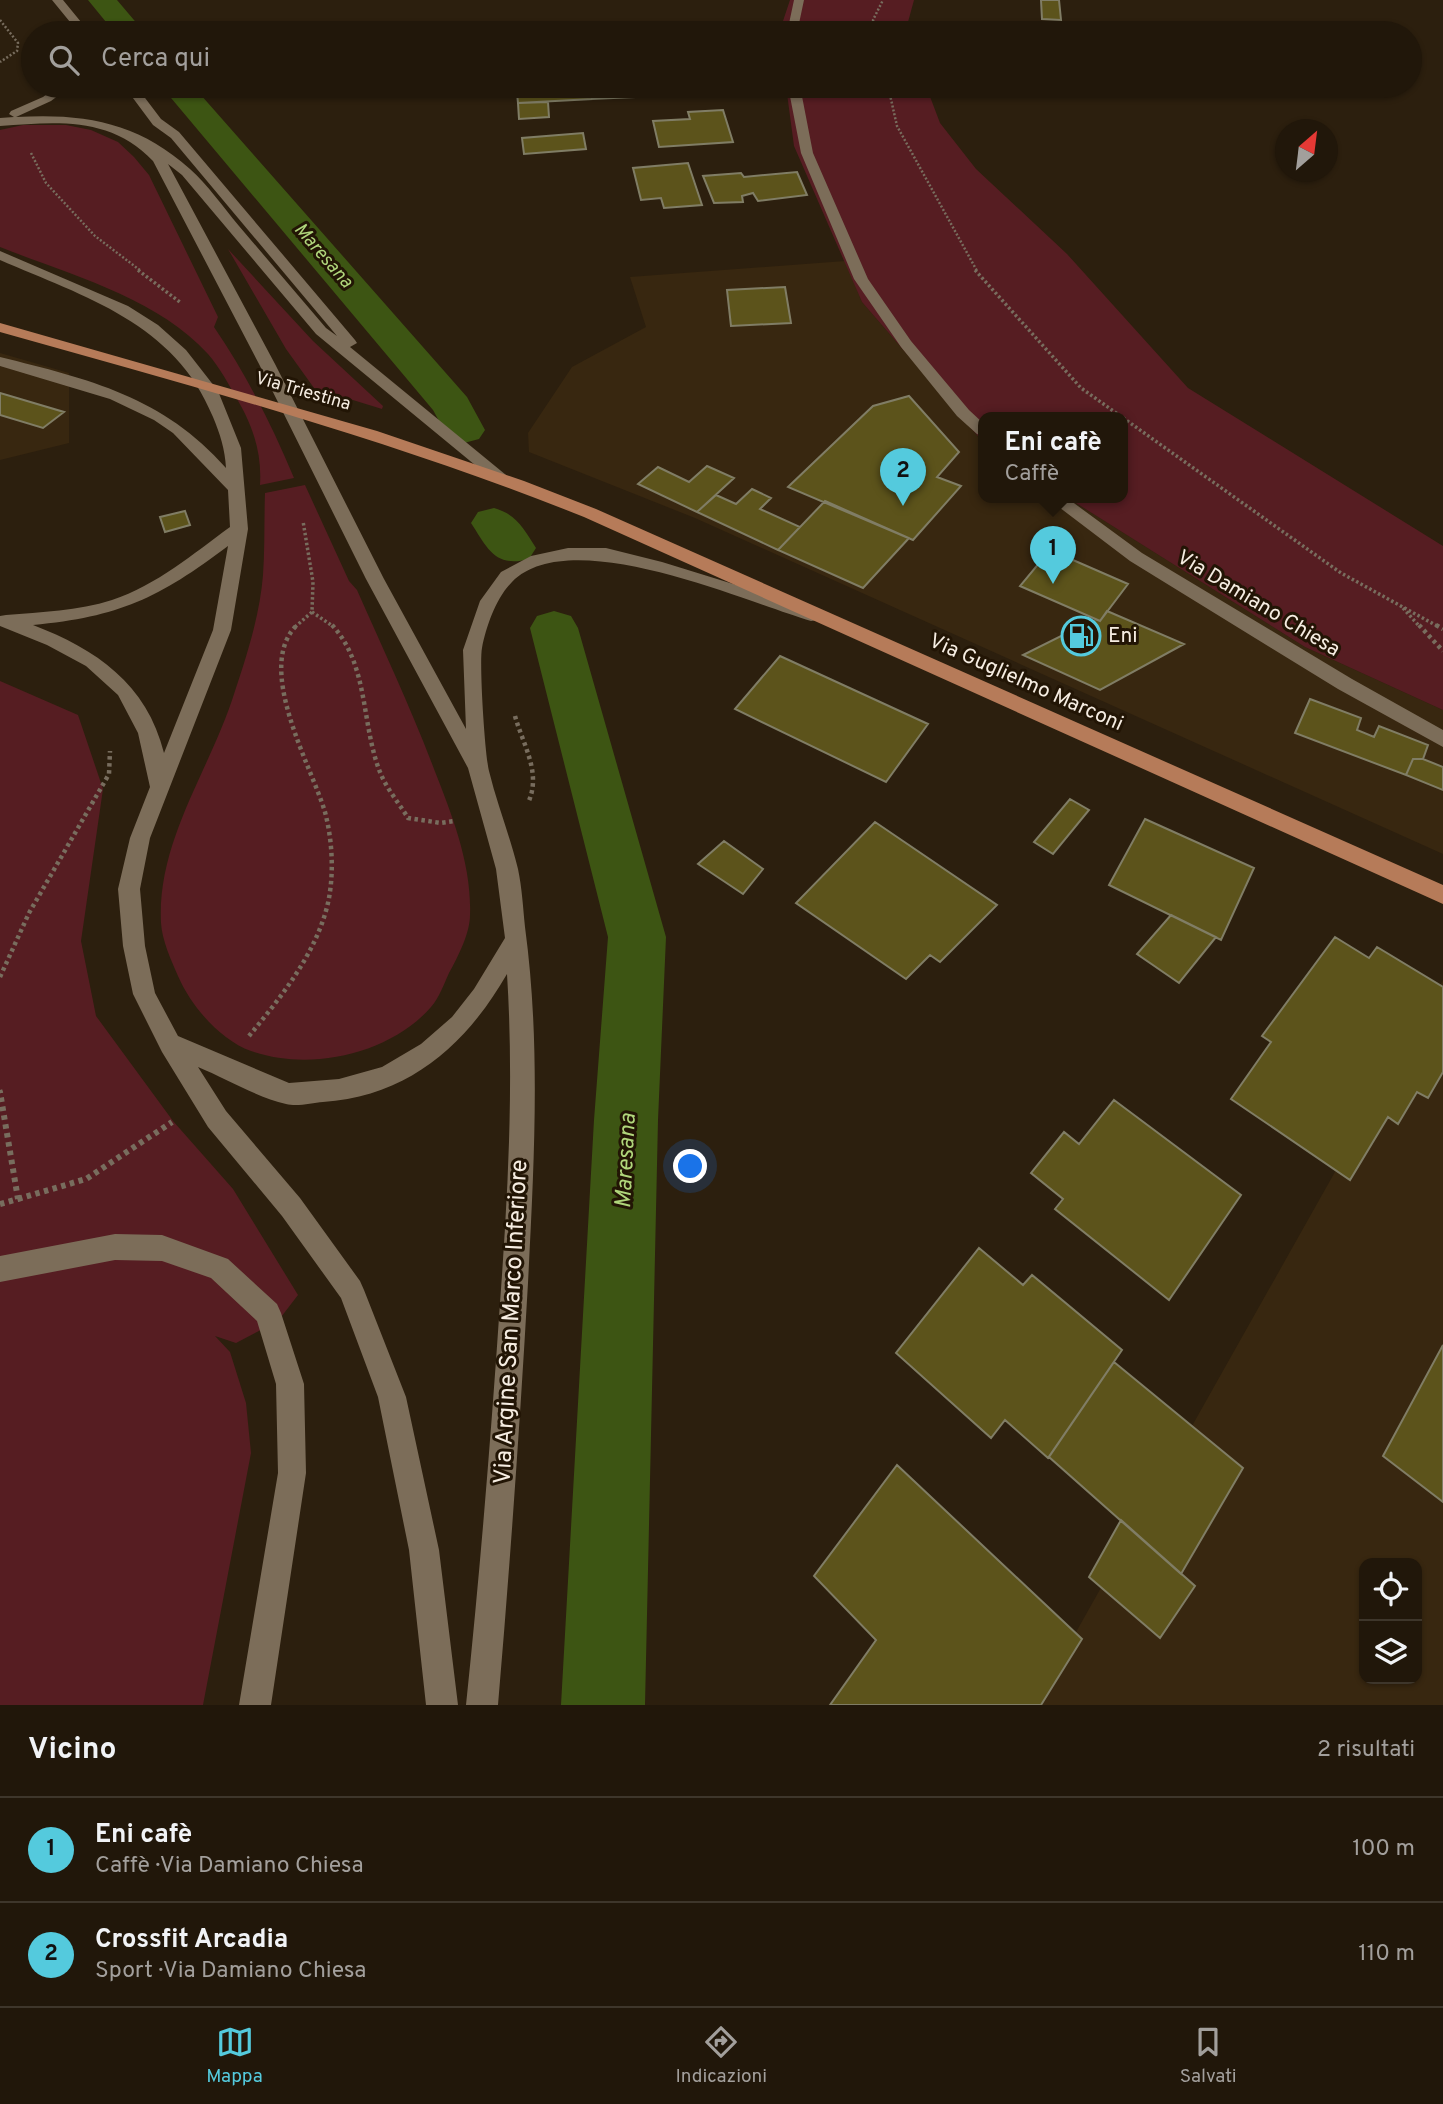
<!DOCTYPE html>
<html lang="it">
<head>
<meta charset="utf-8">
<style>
  :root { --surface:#21170a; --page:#292013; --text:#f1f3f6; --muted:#a29f9c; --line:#3e362b; --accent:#54cadd }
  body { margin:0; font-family:Overpass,sans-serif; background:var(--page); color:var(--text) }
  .controls { position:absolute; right:21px; bottom:21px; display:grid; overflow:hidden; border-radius:14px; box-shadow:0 2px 5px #0004 }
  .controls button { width:63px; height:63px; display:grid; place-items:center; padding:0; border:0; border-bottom:2px solid var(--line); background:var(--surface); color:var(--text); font:35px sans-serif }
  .compass { position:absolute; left:1275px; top:119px; width:63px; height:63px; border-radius:50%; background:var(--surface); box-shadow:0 2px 5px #0004; rotate:28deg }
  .you { position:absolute; left:691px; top:1167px; width:24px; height:24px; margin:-18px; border:5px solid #fff; border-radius:50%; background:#1a73e8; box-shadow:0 0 0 10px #1a73e833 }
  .badge { display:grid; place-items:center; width:46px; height:46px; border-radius:50%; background:var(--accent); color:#111; font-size:23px; font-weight:700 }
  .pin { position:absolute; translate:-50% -58px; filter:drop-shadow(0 2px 4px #0008) }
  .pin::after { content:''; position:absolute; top:37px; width:24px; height:21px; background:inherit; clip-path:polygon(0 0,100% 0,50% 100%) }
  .popup { position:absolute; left:978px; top:412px; width:150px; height:91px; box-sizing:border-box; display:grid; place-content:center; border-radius:14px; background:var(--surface); filter:drop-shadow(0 2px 5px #0005); font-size:23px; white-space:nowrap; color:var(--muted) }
  .popup b { font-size:26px; color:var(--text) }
  .popup::after { content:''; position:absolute; left:50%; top:100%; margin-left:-14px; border:14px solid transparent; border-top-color:var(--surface) }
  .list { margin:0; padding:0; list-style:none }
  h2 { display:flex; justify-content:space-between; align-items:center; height:91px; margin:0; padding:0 28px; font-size:30px }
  h2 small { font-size:23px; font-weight:400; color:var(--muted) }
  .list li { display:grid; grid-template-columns:46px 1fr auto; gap:21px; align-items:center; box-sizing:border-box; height:105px; padding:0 28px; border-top:2px solid var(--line) }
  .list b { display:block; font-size:26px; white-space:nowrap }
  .list p { margin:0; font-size:23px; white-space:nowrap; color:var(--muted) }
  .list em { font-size:23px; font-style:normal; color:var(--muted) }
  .icon { flex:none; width:38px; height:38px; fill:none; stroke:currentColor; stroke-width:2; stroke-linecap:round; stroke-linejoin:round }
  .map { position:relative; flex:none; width:1443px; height:1705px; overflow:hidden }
  .search { position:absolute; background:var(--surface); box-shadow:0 2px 5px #0004; left:21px; right:21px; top:21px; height:77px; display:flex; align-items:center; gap:18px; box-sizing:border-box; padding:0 24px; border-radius:38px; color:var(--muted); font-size:26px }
  .sheet { height:301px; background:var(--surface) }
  nav { display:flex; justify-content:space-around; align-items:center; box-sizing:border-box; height:98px; border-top:2px solid var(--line); background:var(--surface); font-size:19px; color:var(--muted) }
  nav a { display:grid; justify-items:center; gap:4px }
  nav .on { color:var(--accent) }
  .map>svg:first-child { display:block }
  .built { fill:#382710; fill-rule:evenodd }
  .green { fill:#561d22 }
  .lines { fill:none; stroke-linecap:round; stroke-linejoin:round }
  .canal { fill:#3d5513; fill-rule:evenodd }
  .building { fill:#5c531b; stroke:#807d65; stroke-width:2 }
  .path-far3 { stroke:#786d5e; stroke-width:2.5; stroke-dasharray:2 2; stroke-linecap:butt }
  .path-far2 { stroke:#786d5e; stroke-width:3.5; stroke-dasharray:2.5 2.5; stroke-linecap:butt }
  .path-far1 { stroke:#786d5e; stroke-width:4.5; stroke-dasharray:3.5 3.5; stroke-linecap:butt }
  .path { stroke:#786d5e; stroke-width:6; stroke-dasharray:4.5 4.5; stroke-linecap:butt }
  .minor { fill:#7c6d59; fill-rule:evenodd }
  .major { fill:#b67b59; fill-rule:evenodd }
  .labels { text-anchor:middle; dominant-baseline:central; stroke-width:6; stroke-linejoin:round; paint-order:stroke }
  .far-street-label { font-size:18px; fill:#f6ede2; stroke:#221505 }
  .far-water-label { font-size:19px; font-style:italic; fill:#b0d67b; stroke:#221505 }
  .street-label { font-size:21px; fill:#f6ede2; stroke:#221505 }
  .poi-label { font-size:21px; fill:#f6ede2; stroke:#221505; text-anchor:start }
  .water-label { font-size:23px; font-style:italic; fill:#b0d67b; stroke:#221505 }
  .near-street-label { font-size:24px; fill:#f6ede2; stroke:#221505 }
</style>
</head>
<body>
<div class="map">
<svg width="1443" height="1705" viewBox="0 0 1443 1705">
  <rect width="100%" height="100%" fill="#2c1f0e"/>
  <!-- built -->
  <path class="built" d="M845 261 862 302 983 442V498H1068L1305 647 1443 710V854L695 518 529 452 528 433 572 367 646 327 630 277Z
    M0 353 69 373V443L0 460Z
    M1443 980V1705H1035ZM1364 1563H1417V1679H1364Z"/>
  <!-- green -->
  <path class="green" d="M790 0H914L905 33H779Z
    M786 86H926L940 123 976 169 1067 254 1188 388 1443 546V710L1305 647 1068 498H1123V418H983V442L862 302 794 146Z
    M23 125H66L91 130 118 142 134 157 149 175 218 317 214 327C246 374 272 425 294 478L260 485C262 453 253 426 237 399 228 383 220 368 208 354 156 297 70 275 0 247V130Z
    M228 249 313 341 383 406 382 409 314 388 286 349Z
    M305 485 349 581 357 590C383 649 411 708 434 769 452 815 472 865 470 915 470 933 458 957 449 973 444 984 439 998 431 1007 390 1054 310 1072 251 1051 220 1040 191 1006 178 976 171 960 162 940 161 923 157 839 211 769 235 691 247 655 260 614 263 575 265 548 264 521 265 493Z
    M0 681 78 715 103 789 81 941 96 1016 173 1121 233 1189 298 1295 278 1321 236 1343 215 1336 230 1352 246 1403 251 1453 203 1705H0Z"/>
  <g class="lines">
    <!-- canal -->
    <path class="canal" d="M88 0H117L145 33H115Z
      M161 86H193L467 397 485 430 479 439 464 443 449 439 433 410Z
      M494 508C516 514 524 529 536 548L529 559C495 568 488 549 471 523L478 512Z
      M554 611 571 616 578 628 666 937 658 1120 645 1705H561L594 1120 608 937 530 628 537 616Z"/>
  </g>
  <!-- building -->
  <path class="building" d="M1041 0H1059L1061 20 1042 19Z
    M631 86H656L657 96 592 99 590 89Z
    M656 86H676L677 93 657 94Z
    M590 89 592 99 518 103 517 93Z
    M548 102 549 117 519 119 518 103Z
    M723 110 733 142 659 147 653 121 690 119 688 112Z
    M583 133 586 149 524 154 522 138Z
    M688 163 702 205 664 208 661 198 641 200 633 168Z
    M797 172 807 195 758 201 753 193 742 196 743 202 714 203 703 176 741 173 744 177Z
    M785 287 791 323 731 326 727 290Z
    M0 393 64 412 43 428 0 415Z
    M909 396 959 452 937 477 961 486 913 540 788 487 873 406Z
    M707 466 734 478 697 512 638 484 658 467 689 482Z
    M752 489 771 498 760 509 800 527 778 550 697 512 716 495 736 504Z
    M825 501 909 538 863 588 778 550Z
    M185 511 190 525 165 532 160 517Z
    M1050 550 1128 584 1100 621 1020 586Z
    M1107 611 1184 644 1100 690 1023 655 1095 619 1100 621Z
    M780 656 928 724 886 782 735 709Z
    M1310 699 1361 718 1357 730 1374 737 1379 726 1428 745 1423 759H1413L1406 775 1295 733Z
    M1413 759H1423L1443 767V790L1406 775Z
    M1070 799 1089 810 1053 854 1034 842Z
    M1145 819 1254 868 1221 940 1109 885Z
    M875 822 997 905 940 962 930 955 906 979 796 903Z
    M724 841 763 869 743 894 698 864Z
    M1171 915 1216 937 1179 983 1137 954Z
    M1335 937 1369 958 1377 947 1443 987V1072L1428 1098 1417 1092 1398 1124 1388 1117 1350 1180 1231 1099 1271 1042 1262 1036Z
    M1114 1100 1241 1195 1169 1300 1055 1209 1063 1199 1031 1173 1064 1132 1079 1144Z
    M979 1248 1023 1285 1032 1275 1122 1350 1048 1458 1005 1420 991 1438 896 1353Z
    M1443 1345V1502L1383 1456Z
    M1114 1362 1243 1468 1181 1574 1049 1457Z
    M897 1465 1082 1639 1041 1705H830L876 1640 814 1576Z
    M1121 1520 1195 1586 1160 1638 1089 1577Z"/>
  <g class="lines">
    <!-- path-far3 -->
    <path class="path-far3" d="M0 20 18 43 17 51 0 62
      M876 33 873 20 883 0
      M888 86 897 126 977 271
      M31 153 46 183 95 236 141 271"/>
    <!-- path-far2 -->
    <path class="path-far2" d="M138 270 181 303
      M975 270 1081 388 1341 573 1439 627
      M1403 608 1420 627
      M312 612 334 627
      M295 627 312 612 313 582 303 521"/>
    <!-- path-far1 -->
    <path class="path-far1" d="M332 625C369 665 361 724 380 772 386 788 399 803 408 818L441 823 455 821
      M1419 625 1443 651
      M1436 625 1443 629
      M515 716C523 745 542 773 528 803
      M0 977 29 913 109 774 110 751
      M249 1036C282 996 319 950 329 898 334 870 332 839 325 812 311 765 254 667 297 625
      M0 1090 1 1093"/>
    <!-- path -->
    <path class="path" d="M18 1199 86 1179 172 1122
      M0 1204 18 1199 0 1092"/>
    <!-- minor -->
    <path class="minor" d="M52 0H63L90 33H79Z
      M794 0H804L797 33H787Z
      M58 86H71L51 101 16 117C84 113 138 122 190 169 208 185 223 207 239 226 268 260 297 294 326 328L337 336 171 138 153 125 124 86H136L161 119 179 132 355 340 357 343 350 347 506 475 504 479H492L316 334 182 175 168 164 275 364 384 579 466 729 463 650 480 601 501 572 531 556 568 548H606L662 562 817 610 820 615 817 620 811 621C743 601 570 523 512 582 496 598 486 627 482 648 479 663 485 756 489 771 497 804 510 836 518 869 522 888 523 907 525 927 541 1045 534 1165 528 1283 520 1424 510 1564 498 1705H466C480 1571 491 1437 500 1303 508 1193 514 1084 507 974 466 1045 409 1096 323 1102 312 1103 297 1107 286 1104 258 1098 225 1078 198 1067L226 1111 300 1198 360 1281 364 1290 406 1397 439 1550 458 1705H426L409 1550 378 1397 341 1298 282 1216 208 1127 162 1052 133 994 123 946 118 889 130 838 150 787 138 733 118 695 86 666 47 645 0 626V616L6 615C41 612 78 611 112 600 157 585 193 554 230 527L228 490 173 433 154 420 110 399 0 366V357C89 379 164 397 226 468 225 449 220 434 213 417 175 323 85 297 0 260V251L128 306 158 325 186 350 218 391 241 448 248 529 231 630 150 838 140 889 145 946 155 993 178 1036 289 1083 339 1079 382 1067 421 1044 452 1017 474 989 505 938 496 869 468 768 366 579 259 364 153 161C110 116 57 122 0 126V118L14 117 9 114 11 111 43 97ZM228 546 213 630 164 753C147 684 96 649 33 625 119 617 159 598 228 546Z
      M788 86H800L813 153 868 279 911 341 969 410 983 423V436L977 434 957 416 901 347 854 279 801 153Z
      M1047 498H1067L1142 553 1352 679 1443 730V747L1338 689 1130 561Z
      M115 1234 162 1235 228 1259 277 1304 281 1313 304 1384 306 1473 271 1705H239L278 1473 276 1384 257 1321 211 1278 162 1261 115 1260 0 1282V1256Z"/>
    <!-- major -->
    <path class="major" d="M0 323 377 431 524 481 596 509 1443 885V904L584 517C394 441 197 387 0 332Z"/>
  </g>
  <!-- icons -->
  <defs>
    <symbol id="fuel-ring" viewBox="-11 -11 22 22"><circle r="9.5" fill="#221505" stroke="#54cadd" stroke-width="1.5"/><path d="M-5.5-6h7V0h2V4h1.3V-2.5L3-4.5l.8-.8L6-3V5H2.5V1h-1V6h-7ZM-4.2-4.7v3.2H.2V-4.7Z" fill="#54cadd"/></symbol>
  </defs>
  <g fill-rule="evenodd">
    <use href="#fuel-ring" x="1059" y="614" width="44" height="44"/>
  </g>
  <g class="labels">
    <!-- far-street labels -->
    <g class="far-street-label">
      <text transform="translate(303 392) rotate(16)">Via Triestina</text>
    </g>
    <!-- far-water labels -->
    <g class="far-water-label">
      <text transform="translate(323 256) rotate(49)">Maresana</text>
    </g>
    <!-- street labels -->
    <g class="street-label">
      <text transform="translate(1258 604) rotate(31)">Via Damiano Chiesa</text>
      <text transform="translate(1026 683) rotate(24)">Via Guglielmo Marconi</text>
    </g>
    <!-- poi labels -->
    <g class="poi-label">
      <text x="1108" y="636">Eni</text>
    </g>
    <!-- water labels -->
    <g class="water-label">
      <text transform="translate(627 1161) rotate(-87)">Maresana</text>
    </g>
    <!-- near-street labels -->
    <g class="near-street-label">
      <text transform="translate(512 1322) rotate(-87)">Via Argine San Marco Inferiore</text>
    </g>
  </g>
</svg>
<div class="controls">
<button><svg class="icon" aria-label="locate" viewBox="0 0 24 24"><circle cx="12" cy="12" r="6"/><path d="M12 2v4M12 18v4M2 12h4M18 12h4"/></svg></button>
<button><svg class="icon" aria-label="layers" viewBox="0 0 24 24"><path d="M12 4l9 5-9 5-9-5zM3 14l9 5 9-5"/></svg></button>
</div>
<svg class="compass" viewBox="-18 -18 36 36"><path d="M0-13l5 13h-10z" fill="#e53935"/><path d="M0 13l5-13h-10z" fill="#a29f9c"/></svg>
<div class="you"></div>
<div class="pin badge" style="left:1053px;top:584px">1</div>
<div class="popup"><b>Eni cafè</b>Caffè</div>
<div class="pin badge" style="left:903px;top:506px">2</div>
<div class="search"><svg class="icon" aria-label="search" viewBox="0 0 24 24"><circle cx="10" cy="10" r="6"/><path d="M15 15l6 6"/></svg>Cerca qui</div>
</div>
<section class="sheet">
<h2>Vicino<small>2 risultati</small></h2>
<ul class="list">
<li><span class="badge">1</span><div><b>Eni cafè</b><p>Caffè · Via Damiano Chiesa</p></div><em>100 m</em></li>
<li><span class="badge">2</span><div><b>Crossfit Arcadia</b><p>Sport · Via Damiano Chiesa</p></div><em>110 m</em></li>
</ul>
</section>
<nav>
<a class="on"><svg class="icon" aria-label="map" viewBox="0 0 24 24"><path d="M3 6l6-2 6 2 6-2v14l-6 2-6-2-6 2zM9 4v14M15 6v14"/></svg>Mappa</a>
<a><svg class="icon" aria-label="directions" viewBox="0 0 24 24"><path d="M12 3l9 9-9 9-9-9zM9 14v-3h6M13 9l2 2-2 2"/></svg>Indicazioni</a>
<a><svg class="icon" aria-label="saved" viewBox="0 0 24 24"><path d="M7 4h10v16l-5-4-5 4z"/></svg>Salvati</a>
</nav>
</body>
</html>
